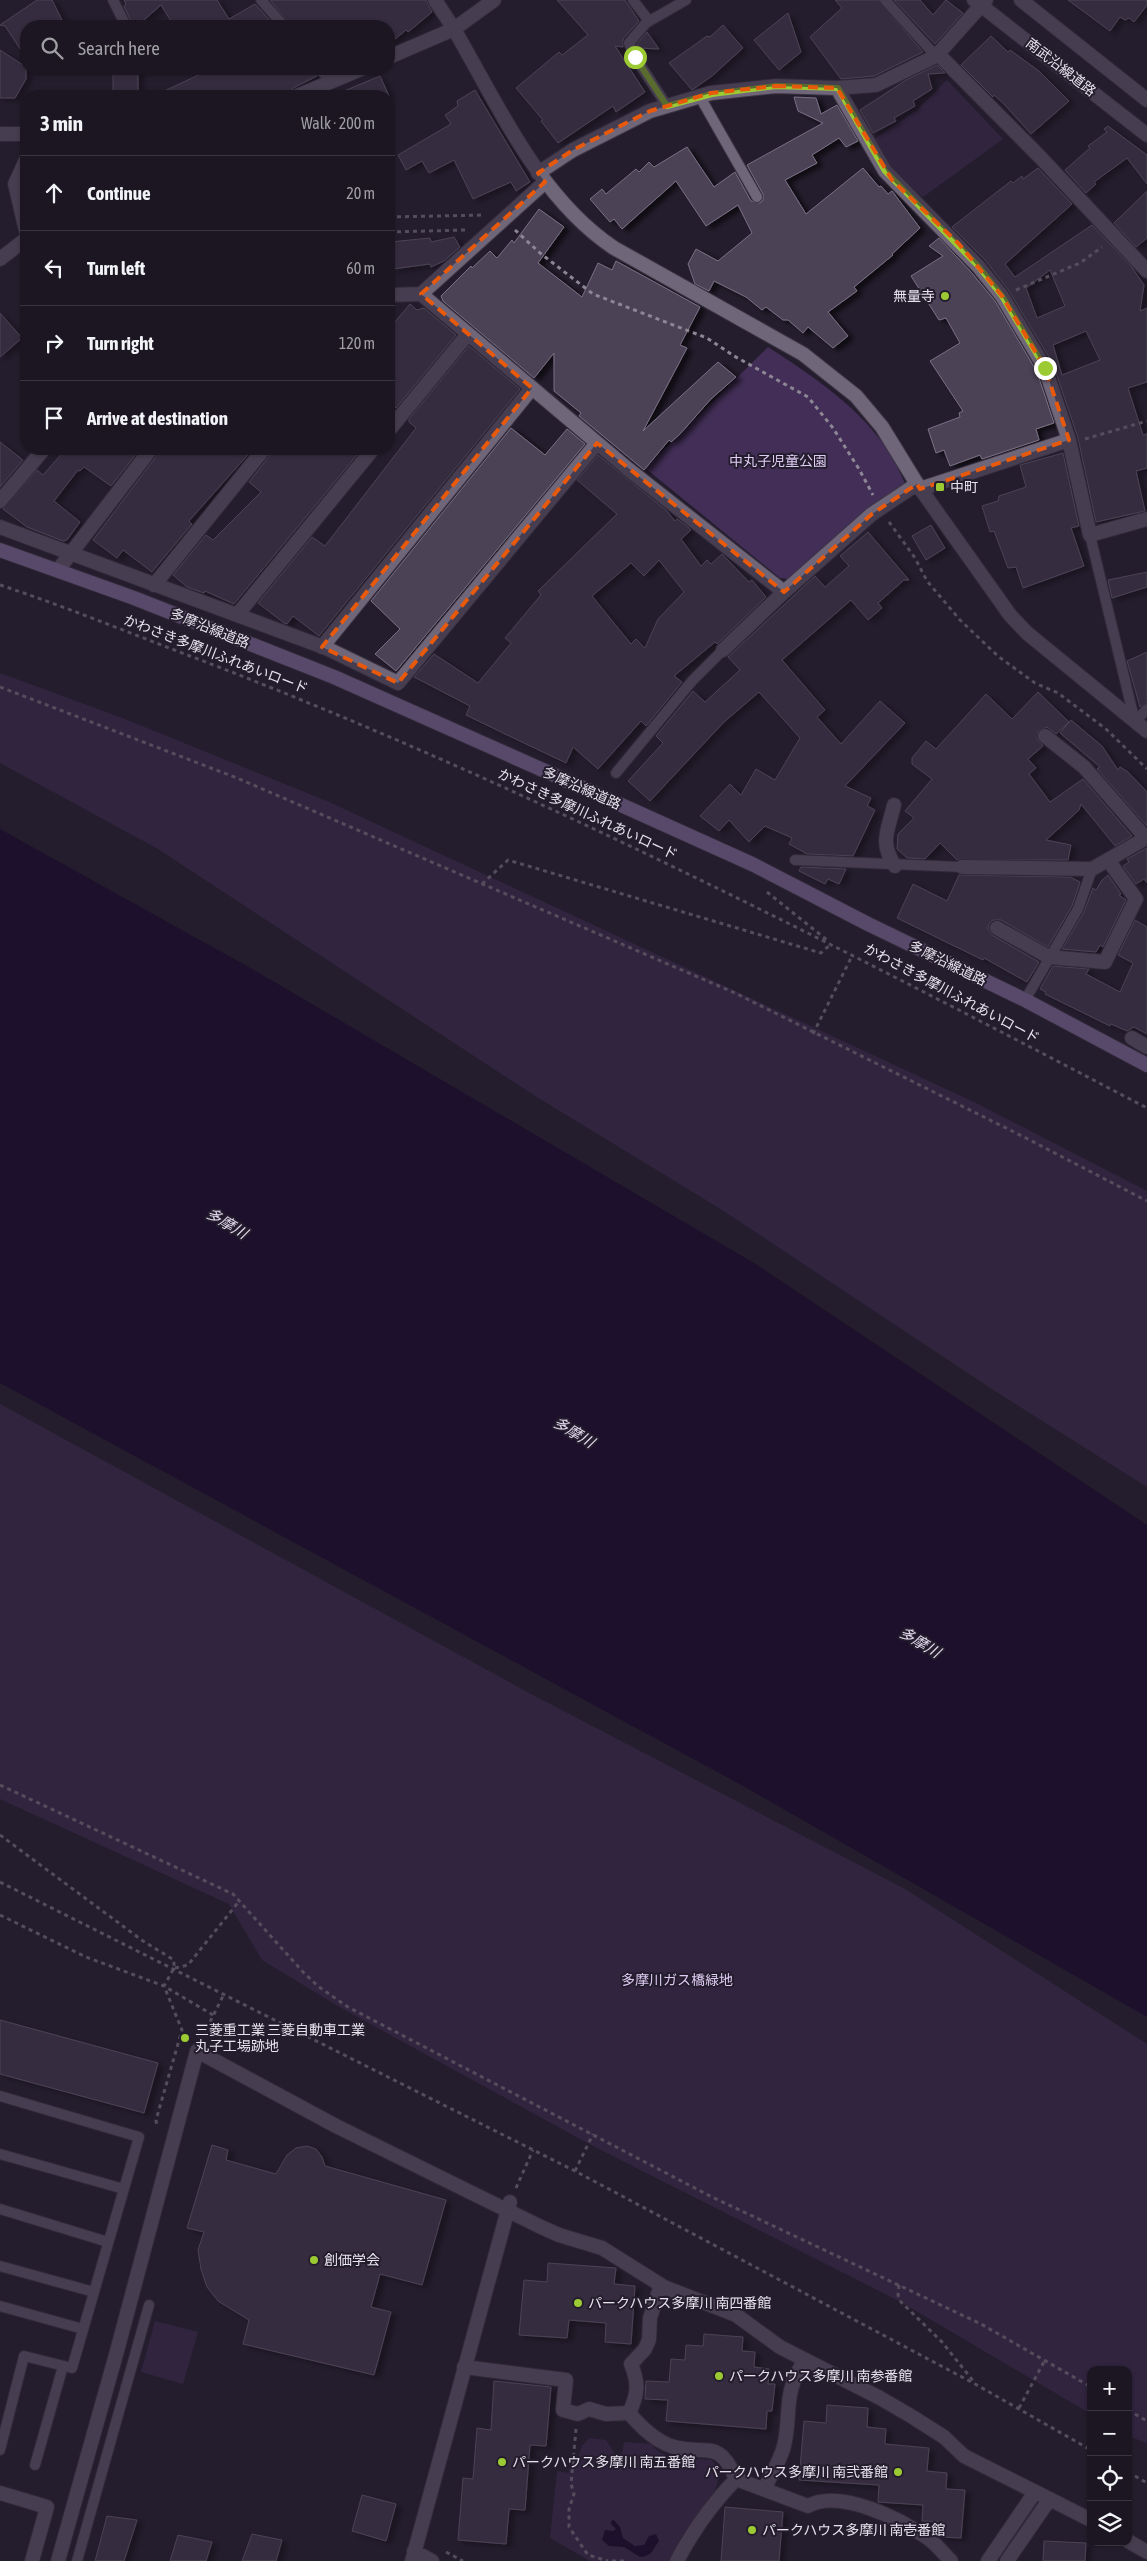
<!DOCTYPE html>
<html lang="en">
<head>
<meta charset="utf-8">
<style>
  :root { --surface:#1b1622; --page:#241f2a; --text:#f1f3f6; --muted:#a09fa5; --line:#393540 }
  body { margin:0; font-family:"Asap Condensed","Noto Sans JP",sans-serif; background:var(--page); color:var(--text) }
  .controls { position:absolute; right:15px; bottom:15px; display:grid; overflow:hidden; border-radius:10px; box-shadow:0 1px 4px #0004 }
  .controls button { width:45px; height:45px; display:grid; place-items:center; padding:0; border:0; border-bottom:1px solid var(--line); background:var(--surface); color:var(--text); font:25px sans-serif }
  .stop { position:absolute; width:15px; height:15px; margin:-11px; border:4px solid #9cca32; border-radius:50%; background:#fff }
  .stop.end { background:#9cca32; border-color:#fff; box-shadow:0 1px 5px #0008 }
  .list { margin:0; padding:0; list-style:none }
  h2 { display:flex; justify-content:space-between; align-items:center; height:65px; margin:0; padding:0 20px; font-size:21px }
  h2 small { font-size:16px; font-weight:400; color:var(--muted) }
  .list li { display:grid; grid-template-columns:32px 1fr auto; gap:15px; align-items:center; box-sizing:border-box; height:75px; padding:0 20px; border-top:1px solid var(--line) }
  .list b { display:block; font-size:19px; white-space:nowrap }
  .list em { font-size:16px; font-style:normal; color:var(--muted) }
  .icon { flex:none; width:28px; height:28px; fill:none; stroke:currentColor; stroke-width:2; stroke-linecap:round; stroke-linejoin:round }
  .map { position:relative; flex:none; width:1147px; height:2561px; overflow:hidden }
  .search { position:absolute; background:var(--surface); box-shadow:0 1px 4px #0004; left:20px; top:20px; width:375px; height:55px; display:flex; align-items:center; gap:12px; box-sizing:border-box; padding:0 18px; border-radius:20px; color:var(--muted); font-size:19px }
  .panel { position:absolute; background:var(--surface); box-shadow:0 1px 4px #0004; left:20px; top:90px; width:375px; height:365px; border-radius:20px }
  .map>svg:first-child { display:block }
  .green { fill:#422e56 }
  .water { fill:#16002a }
  .building { fill:#4b4255; stroke:#7a7085; fill-rule:evenodd; filter:url(#shadow) }
  .lines { fill:none; stroke-linecap:round; stroke-linejoin:round }
  .service-casing { stroke:#3e3745; stroke-width:12 }
  .pedestrian-casing { stroke:#3e3745; stroke-width:16 }
  .minor-casing { stroke:#3e3745; stroke-width:16 }
  .tertiary-casing { stroke:#3e3745; stroke-width:16 }
  .primary-casing { stroke:#3e3745; stroke-width:16 }
  .path { stroke:#8d8795; stroke-width:3; stroke-dasharray:4 4; stroke-linecap:butt }
  .service { stroke:#6f667a; stroke-width:10 }
  .pedestrian { stroke:#6f667a; stroke-width:14 }
  .minor { stroke:#6f667a; stroke-width:14 }
  .tertiary { stroke:#6f667a; stroke-width:14 }
  .primary { stroke:#987fb5; stroke-width:14 }
  .route { stroke:#9cca32; stroke-width:6 }
  .marked { fill:none; stroke:#e8590c; stroke-width:4; stroke-dasharray:10 6; stroke-linejoin:round }
  .poi-dot { fill:#9cca32; stroke:#241d2d; stroke-width:2 }
  .labels { text-anchor:middle; dominant-baseline:central; stroke-width:4; stroke-linejoin:round; paint-order:stroke }
  .street-label { font-size:14px; fill:#e7e2ee; stroke:#241d2d }
  .poi-label { font-size:14px; fill:#e7e2ee; stroke:#241d2d; text-anchor:start }
  .park-label { font-size:14px; fill:#deccf4; stroke:#241d2d }
  .water-label { font-size:15px; font-style:italic; fill:#e5dcf1; stroke:#241d2d }
</style>
</head>
<body>
<div class="map">
<svg width="1147" height="2561" viewBox="0 0 1147 2561">
  <defs>
    <filter id="shadow"><feDropShadow dx="5.5" dy="3" stdDeviation="2.5" flood-color="#0009"/></filter>
  </defs>
  <rect width="100%" height="100%" fill="#241d2d"/>
  <!-- green -->
  <path class="green" d="M947 80 1003 139 923 197 896 176 874 139 917 110Z
    M768 347C811 375 854 403 885 446 893 457 899 471 905 483L788 579 780 578 645 468Z
    M0 673 125 719 329 802 974 1102 1147 1191V1487L992 1389 719 1208 532 1094 158 849 0 763Z
    M0 1404 529 1693 905 1889 1147 2044V2443L1128 2436V2370H1091V2414L901 2302 593 2146 343 2009 262 1960 229 1904 0 1799Z
    M155 2321 198 2332 183 2384 141 2372Z
    M589 2438 606 2440 615 2454H622L624 2442 651 2444C663 2462 694 2457 712 2460 714 2463 717 2466 718 2470 725 2492 679 2538 670 2561H590L550 2538 557 2471 569 2473 570 2464 577 2461 582 2446Z"/>
  <!-- water -->
  <path class="water" d="M0 829 254 970 754 1263 1147 1525V2017L743 1786 0 1383Z
    M614 2520 620 2527 623 2538 635 2546 644 2545 649 2536 656 2534 659 2541C652 2550 653 2556 640 2557L624 2547 609 2546 602 2540 605 2530 613 2531 616 2529 611 2524V2521Z"/>
  <!-- building -->
  <path class="building" d="M37 0H52L65 26H26V58L5 26 0 25Z
    M124 0H217L229 19 255 4 275 26H174L161 5 137 26H133L124 6 126 4Z
    M270 0H426L432 12 408 32 406 30 389 44V26H291Z
    M557 0H625L639 21 623 39V47L615 46 645 92 616 112 613 106 558 143 541 121 543 120 516 88 559 52 562 55 588 35Z
    M835 0H878L923 52 874 76 841 79 810 37 842 8Z
    M894 0H920L933 15 946 0 963 13 935 44Z
    M1068 0H1147V5L1134 22 1129 18 1125 20 1120 17 1110 31Z
    M788 13 801 52 779 70 754 40Z
    M723 25 743 48 712 76 692 90 669 63 707 36 710 37Z
    M647 32 659 49 638 48 637 44Z
    M991 36 1008 52 1010 50 1039 71 1069 101 1031 134 1003 103 994 95 993 97 961 65Z
    M0 50 26 67V79L15 98H0Z
    M937 65 945 73 928 74 932 89 913 101 915 106 894 118 896 121 873 133 860 110 906 80Z
    M113 69H138V95L113 96Z
    M211 69H313L317 76 293 88 288 96H154Z
    M380 76 389 96H332Z
    M475 90 530 182 516 191 511 182 473 199 454 160 429 173 422 161 406 170 398 155 451 124 445 115 458 106 457 101Z
    M794 97 816 98 821 114 837 105 858 141 846 147 839 138 812 155 817 163 785 180 806 214 863 168 879 187 881 186 888 194 892 191 920 228 892 254 893 255 854 287 857 291 828 312 848 336 833 348 808 327 803 333 788 320H783L766 307 762 310 746 297 714 281 709 291 695 284 688 264 696 249 718 261 752 233 738 205 706 226 676 181 622 229 614 219 610 222 590 199 602 189 606 194 636 169 639 172 649 162 654 167 687 147 714 187 735 172 751 201 760 203 763 200V194L747 165 823 123 798 111Z
    M1108 126 1147 155V184L1127 158 1094 182 1096 184 1086 193 1065 170 1090 148 1088 146 1107 132 1104 129Z
    M1038 168 1072 204 1005 264 1015 277 1092 225 1131 266 1144 285 1140 311 1147 308V382L1128 388 1143 435 1147 434V468L1136 471 1145 511 1096 522 1078 438 1053 364 1009 291 985 260 952 227 1011 181 1013 183 1022 176 1023 179ZM1050 270 1065 306 1037 318 1026 288ZM1086 331 1100 360 1062 375 1053 345Z
    M1147 191V238L1136 247 1114 223Z
    M539 209 564 227 538 263 582 297 598 263 612 270 616 261 700 307 680 345 687 348 643 431 718 362 736 377 711 399 680 434 671 442 669 440 644 470 579 416 581 413 554 391V353L534 378 443 301 441 296 471 266 472 268 490 251 497 258 512 240 514 243Z
    M454 237 460 247 444 261 431 267 430 264 393 269 390 242 430 238 431 242Z
    M939 238 971 272 995 301 1037 372 1054 423 1036 429 1039 440 982 459 980 455 950 466 944 450 936 453 928 429 960 417 959 413 963 411 930 361 960 343 946 318 939 320 911 276 943 256 929 246Z
    M410 304 417 310 424 308 456 335 396 408 389 402V329Z
    M0 313 22 338 0 357Z
    M469 346 520 389 319 636 293 616 287 624 284 623 258 603 312 537 325 546 416 428 409 422V419Z
    M511 428 545 455 567 429 585 444 396 671 375 654 400 629 371 601Z
    M0 442 23 460 0 487Z
    M66 449H140L111 486 84 467 80 471 78 470 54 501 80 522 67 540 63 541 27 527 3 509 37 470 43 475Z
    M160 449H253L189 521 192 524 152 572 123 550 117 558 93 540 158 454Z
    M273 449H362L234 604 205 591 204 593 187 587 173 575 206 535 213 540 261 492 249 482 271 454Z
    M1063 453 1079 526 1071 528 1084 566 1023 588 1016 567 1008 568 994 531 990 532 982 506 998 501 999 496 1026 487 1020 465Z
    M598 455 666 510 675 521 677 519 688 527 691 530 681 539 701 566 707 560 711 564 722 554 749 582 752 580 766 597 717 644 715 642 674 676 682 682 646 726 641 721 598 769 573 747 566 763 501 732 466 715 470 706 414 677 434 654 478 683 511 643 505 638 541 595 538 591 617 514 577 480ZM659 560 684 592 658 619 645 648 636 639 631 644 592 596 631 563 644 576Z
    M931 525 945 548 926 560 912 536Z
    M868 532 909 580H904L878 603 882 608 868 620 851 600 782 660 825 710 817 717 841 744 880 701 905 723 845 786 871 798 867 806 875 810 853 856 807 854 789 844 792 838 765 826 749 842 729 820 719 831 700 816 730 784 741 795 756 769 775 780 800 738 759 692 724 722 650 801 628 781 663 743 656 736 693 691 705 702 740 670 728 657 815 576 825 587 849 566 840 556Z
    M1147 572V587L1112 598 1108 580Z
    M1147 652V702L1140 707 1127 661Z
    M1038 692 1069 722 1056 734 1047 727 1038 731 1037 739 1043 746 1028 759 1036 768 1029 774 1050 802 1083 779 1132 836 1115 846 1081 804 1079 810 1046 840 1071 845 1068 860H957L940 843 925 859 907 858 897 849 898 834 914 818 905 811 932 779 912 764V758L926 741 936 749 986 694 1012 719Z
    M1071 720 1102 746 1118 770 1120 767 1128 772 1147 792V826L1097 769 1100 767 1060 733Z
    M1147 848V883L1144 879 1136 884 1123 866 1129 862 1127 859Z
    M801 867 846 869 839 884 828 879 825 884 799 871Z
    M959 875 1070 877 1080 882 1072 906 1048 947 1001 920H993L989 924 988 929 992 935 1039 962 1027 982 984 958 983 960 897 918 913 884 947 901Z
    M1108 875 1121 894 1119 895 1126 900 1103 947 1100 945 1096 952 1062 949 1084 912 1093 888 1096 890 1102 880Z
    M1135 920 1147 927V1034L1134 1027 1127 1031 1111 1024 1110 1026 1045 994 1046 992 1040 989 1053 966 1089 969 1086 974 1120 992 1133 963 1118 955Z
    M0 2020 158 2063 144 2113 0 2074Z
    M212 2145 228 2150 226 2160 276 2174 287 2155 296 2148 307 2146 316 2149 322 2157 325 2166 446 2200 422 2285 380 2274 371 2307 391 2312 374 2375 243 2344 249 2320 218 2301 207 2287 201 2269 198 2250 204 2232 187 2228Z
    M548 2263 616 2268 614 2284 635 2286 631 2344 605 2342 606 2323 569 2320 567 2338 519 2335 524 2280 547 2282Z
    M704 2334 743 2337 742 2351 755 2352 754 2367 769 2369 768 2384H775L772 2411H767L766 2429 666 2421 668 2400 645 2399 646 2381 669 2382 671 2359 685 2360 686 2345 703 2346Z
    M494 2381 551 2387 546 2446 530 2445 525 2510 509 2509 506 2544 458 2540 463 2478 473 2479 477 2428 491 2430Z
    M827 2405 868 2408 867 2427 886 2429 885 2444 929 2448 927 2471 947 2473 946 2489 965 2490 961 2538 942 2537 943 2522 922 2521 923 2505 878 2502 879 2485 799 2480 804 2421 826 2423Z
    M362 2495 396 2504 386 2541 352 2531Z
    M725 2507 783 2512 779 2561H721Z
    M107 2516 137 2520 124 2561H95Z
    M252 2534 282 2540 276 2561H242Z
    M178 2535 212 2542 206 2561H170Z
    M1044 2541 1086 2543 1085 2561H1043Z"/>
  <g class="lines">
    <defs>
      <path id="service" d="M113 0 126 26
        M261 0 284 26
        M633 0 649 21
        M885 0 936 56
        M320 69 331 82
        M700 97 757 197
        M667 106 635 57 629 43 646 23 686 0
        M1090 535 1135 722
        M1135 722 1147 709
        M616 773 692 681 723 650
        M795 860 962 867
        M1025 1000 1078 909 1092 869
        M0 2096 139 2137 72 2368 24 2356 0 2450
        M0 2154 124 2189
        M0 2209 108 2242
        M0 2266 94 2292
        M0 2306 83 2329
        M35 2465 63 2366
        M77 2561 149 2305"/>
      <path id="pedestrian" d="M464 2367 566 2380 563 2410 578 2414 589 2409 606 2414 629 2413C640 2426 654 2440 671 2446 705 2457 718 2436 736 2479
        M629 2413C638 2395 639 2383 631 2364L645 2349 649 2340 650 2318 661 2285
        M764 2489C771 2476 780 2461 784 2446 792 2411 782 2394 805 2360
        M1128 2541 1147 2552
        M58 2561 117 2351 197 2051 336 2126 539 2226 559 2235 602 2248 664 2287 736 2315 780 2347 880 2398 911 2416 944 2437 964 2456 1091 2520
        M677 2561C693 2530 712 2504 736 2479L808 2506C840 2488 902 2520 929 2539 937 2545 944 2554 951 2561
        M1007 2561 1049 2500"/>
      <path id="minor" d="M435 0 454 29 494 0
        M938 54 1041 158 1147 271
        M837 88 885 171 978 266 1002 296 1045 368 1069 440 1090 535 1147 519
        M26 160 15 184 26 231
        M538 173 573 150 650 111 711 93 776 86 837 88 876 85 936 56 986 0
        M0 259 26 239
        M421 294 628 469 784 592
        M389 295 421 294 545 182
        M389 430 468 334
        M920 489 1069 440
        M0 501 44 449
        M0 527 326 648 398 683 597 443
        M58 570 151 449
        M154 585 264 449
        M237 615 373 449
        M322 647 532 388
        M723 650 784 592 872 514 917 484
        M894 805C888 831 879 842 895 866
        M962 867 1092 869 1146 838 1084 767 1045 736
        M997 928 1049 957 1105 962 1136 899 1108 860
        M1132 1038 1147 1047
        M0 2493 47 2507 32 2561
        M414 2551 432 2561
        M412 2561 510 2202
        M988 2561 1035 2492"/>
      <path id="tertiary" d="M974 0 1147 135
        M1021 0 1147 100
        M389 57 454 29C498 105 539 198 614 248L803 354 856 396 882 427 917 484 1010 615 1027 633 1147 731
        M297 96 361 69
        M0 134H26"/>
      <path id="primary" d="M0 550 134 598 334 677 599 795 752 864 868 924 1025 1000 1147 1065"/>
    </defs>
    <!-- service casing -->
    <use href="#service" class="service-casing"/>
    <!-- pedestrian casing -->
    <use href="#pedestrian" class="pedestrian-casing"/>
    <!-- minor casing -->
    <use href="#minor" class="minor-casing"/>
    <!-- tertiary casing -->
    <use href="#tertiary" class="tertiary-casing"/>
    <!-- primary casing -->
    <use href="#primary" class="primary-casing"/>
    <!-- path -->
    <path class="path" d="M389 217 484 215
      M515 230 540 253 593 294 707 338 734 356 808 397 833 428 859 469 873 495
      M389 232 465 230
      M1016 290 1080 263 1102 247
      M1085 439 1147 421
      M889 522 915 558 927 581 960 620 999 657 1035 683 1058 693 1106 729 1147 769
      M0 585C64 606 127 632 190 656 521 782 834 944 1147 1108
      M0 687 237 778 735 993 1022 1136 1147 1201
      M482 884 508 860 821 953 831 944
      M767 892 827 940
      M813 1034 853 954
      M0 1785 233 1894 303 1972 319 1987 348 2007 712 2197 981 2324 1091 2387
      M0 1835 143 1941 174 1960V1968L164 1986 182 2030 156 2120 157 2127
      M0 1882 575 2171 975 2384 1091 2450
      M0 1915 86 1957 164 1986 213 2015
      M175 1968 188 1965 240 1900
      M203 2036 224 1994
      M575 2171 593 2134
      M516 2188 533 2150
      M899 2285 898 2295 901 2302 942 2342 974 2382
      M1019 2408 1045 2360
      M1128 2410 1147 2421
      M576 2429 571 2484 574 2494 569 2509V2527L588 2555 608 2561
      M1128 2472 1147 2483
      M446 2552 463 2561
      M612 2561H627"/>
    <!-- service -->
    <use href="#service" class="service"/>
    <!-- pedestrian -->
    <use href="#pedestrian" class="pedestrian"/>
    <!-- minor -->
    <use href="#minor" class="minor"/>
    <!-- tertiary -->
    <use href="#tertiary" class="tertiary"/>
    <!-- primary -->
    <use href="#primary" class="primary"/>
  </g>
  <g class="lines">
    <!-- route -->
    <path class="route" d="M635 57 667 106 712 94 776 86 838 88 885 171 978 266 1002 296 1045 368"/>
  </g>
  <!-- marked area -->
  <path d="M0 0H1147V2561H0ZM776 86 837 88 892 180 959 244 1002 296 1045 368 1069 440 920 489 917 484 872 514 784 592 597 443 398 683 322 647 532 388 421 294 545 182 538 173 573 150 650 111 711 93Z" fill="#241d2d" fill-opacity=".55" fill-rule="evenodd"/>
  <path class="marked" d="M776 86 837 88 892 180 959 244 1002 296 1045 368 1069 440 920 489 917 484 872 514 784 592 597 443 398 683 322 647 532 388 421 294 545 182 538 173 573 150 650 111 711 93Z"/>
  <!-- markers -->
  <g class="poi-dot">
    <circle cx="945" cy="296" r="5"/>
    <rect x="935" y="482" width="10" height="10" rx="2.5"/>
    <circle cx="185" cy="2038" r="5"/>
    <circle cx="314" cy="2260" r="5"/>
    <circle cx="578" cy="2303" r="5"/>
    <circle cx="719" cy="2376" r="5"/>
    <circle cx="502" cy="2462" r="5"/>
    <circle cx="898" cy="2472" r="5"/>
    <circle cx="752" cy="2530" r="5"/>
  </g>
  <g class="labels">
    <!-- street labels -->
    <g class="street-label">
      <text transform="translate(1061 67) rotate(38)">南武沿線道路</text>
      <text transform="translate(210 628) rotate(22)">多摩沿線道路</text>
      <text transform="translate(216 654) rotate(21)">かわさき多摩川ふれあいロード</text>
      <text transform="translate(582 788) rotate(24)">多摩沿線道路</text>
      <text transform="translate(588 814) rotate(25)">かわさき多摩川ふれあいロード</text>
      <text transform="translate(948 963) rotate(26)">多摩沿線道路</text>
      <text transform="translate(952 993) rotate(28)">かわさき多摩川ふれあいロード</text>
    </g>
    <!-- poi labels -->
    <g class="poi-label">
      <text x="935" y="296" text-anchor="end">無量寺</text>
      <text x="950" y="487">中町</text>
      <text x="195" y="2030">三菱重工業 三菱自動車工業<tspan x="195" dy="16">丸子工場跡地</tspan></text>
      <text x="324" y="2260">創価学会</text>
      <text x="588" y="2303">パークハウス多摩川 南四番館</text>
      <text x="729" y="2376">パークハウス多摩川 南参番館</text>
      <text x="512" y="2462">パークハウス多摩川 南五番館</text>
      <text x="888" y="2472" text-anchor="end">パークハウス多摩川 南弐番館</text>
      <text x="762" y="2530">パークハウス多摩川 南壱番館</text>
    </g>
    <!-- park labels -->
    <g class="park-label">
      <text x="778" y="461">中丸子児童公園</text>
      <text x="677" y="1980">多摩川ガス橋緑地</text>
    </g>
    <!-- water labels -->
    <g class="water-label">
      <text transform="translate(227 1223) rotate(31)">多摩川</text>
      <text transform="translate(574 1432) rotate(31)">多摩川</text>
      <text transform="translate(920 1642) rotate(31)">多摩川</text>
    </g>
  </g>
</svg>
<div class="controls">
<button>+</button>
<button>−</button>
<button><svg class="icon" aria-label="locate" viewBox="0 0 24 24"><circle cx="12" cy="12" r="6"/><path d="M12 2v4M12 18v4M2 12h4M18 12h4"/></svg></button>
<button><svg class="icon" aria-label="layers" viewBox="0 0 24 24"><path d="M12 4l9 5-9 5-9-5zM3 14l9 5 9-5"/></svg></button>
</div>
<div class="stop" style="left:635px;top:57px"></div>
<div class="stop end" style="left:1045px;top:368px"></div>
<div class="search"><svg class="icon" aria-label="search" viewBox="0 0 24 24"><circle cx="10" cy="10" r="6"/><path d="M15 15l6 6"/></svg>Search here</div>
<section class="panel">
<h2>3 min<small>Walk · 200 m</small></h2>
<ul class="list">
<li><svg class="icon" aria-label="ahead" viewBox="0 0 24 24"><path d="M12 20V5M6 11l6-6 6 6"/></svg><div><b>Continue</b></div><em>20 m</em></li>
<li><svg class="icon" aria-label="left" viewBox="0 0 24 24"><path d="M17 20v-9H6M10 6l-5 5 5 5"/></svg><div><b>Turn left</b></div><em>60 m</em></li>
<li><svg class="icon" aria-label="right" viewBox="0 0 24 24"><path d="M7 20v-9h11M14 6l5 5-5 5"/></svg><div><b>Turn right</b></div><em>120 m</em></li>
<li><svg class="icon" aria-label="arrive" viewBox="0 0 24 24"><path d="M6 21V4h12l-3 4 3 4H6"/></svg><div><b>Arrive at destination</b></div></li>
</ul>
</section>
</div>
</body>
</html>
